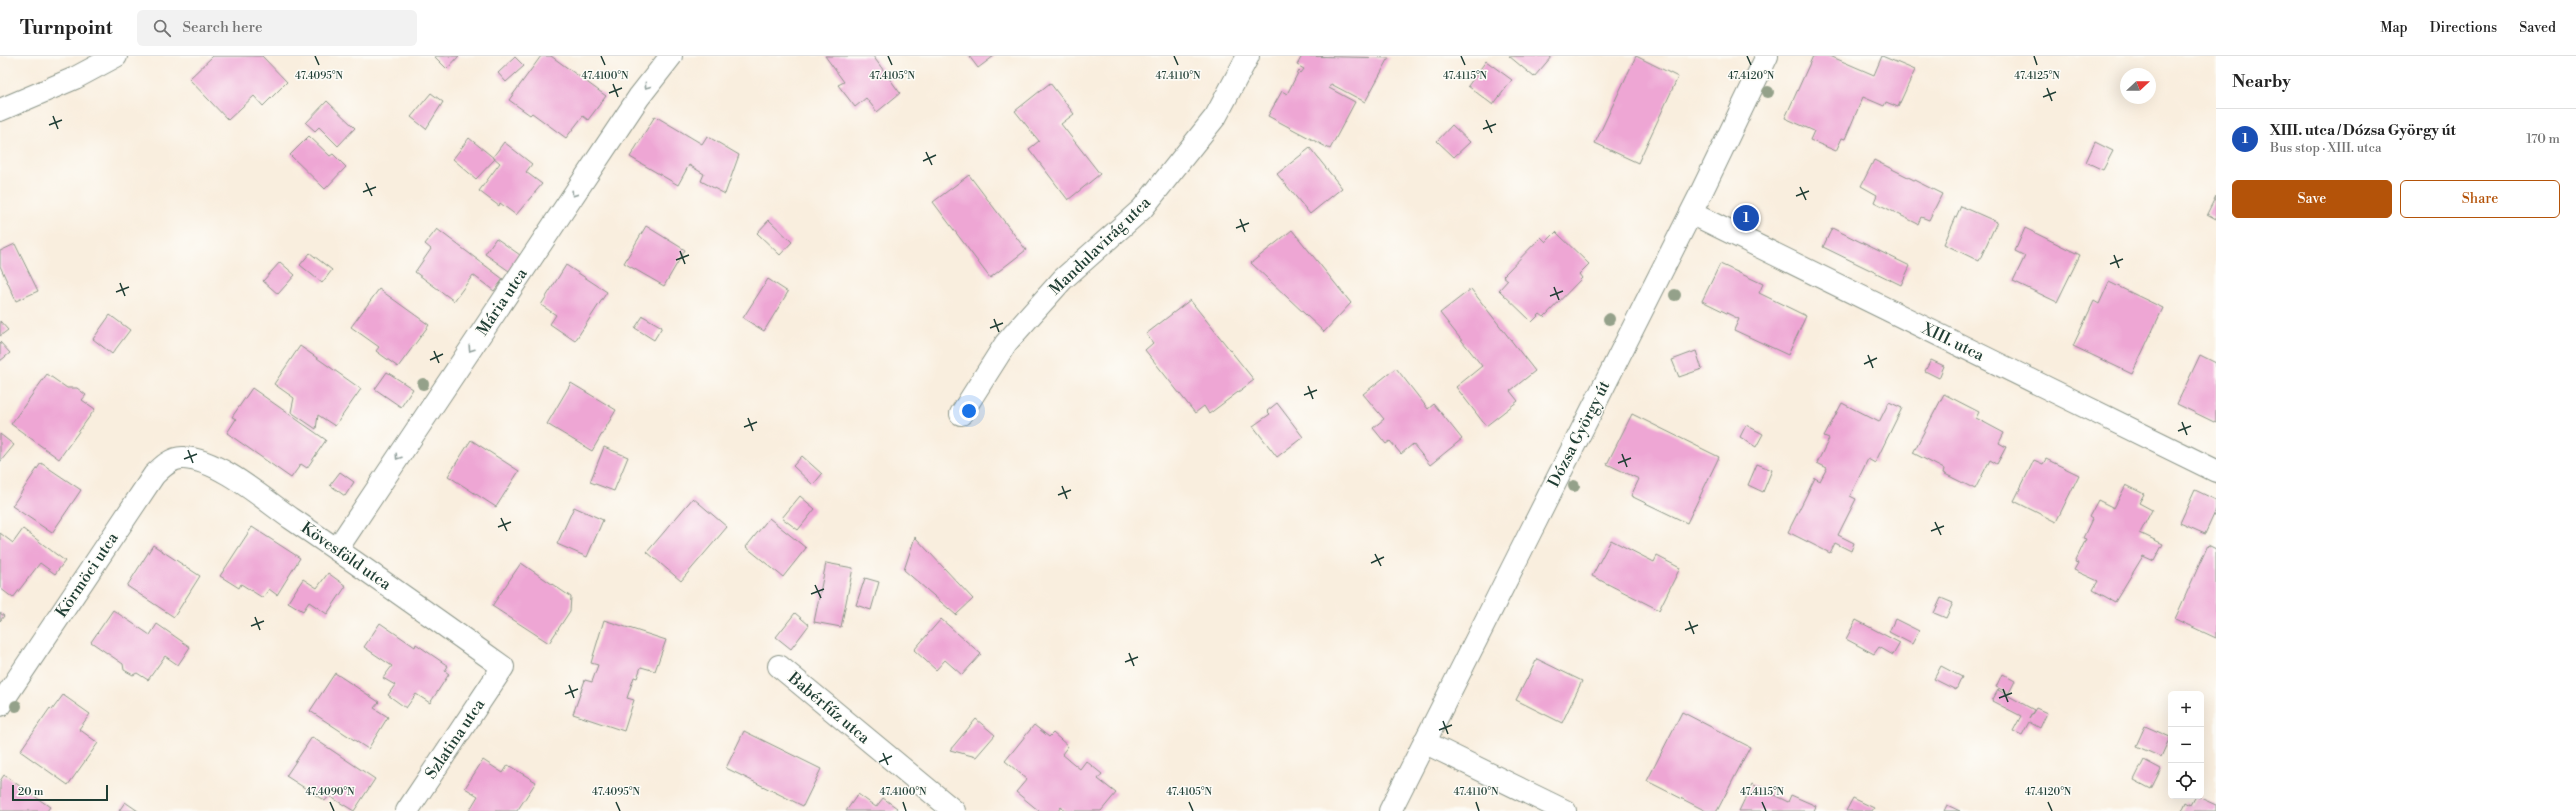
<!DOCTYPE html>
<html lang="en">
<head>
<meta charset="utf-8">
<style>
  :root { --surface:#fff; --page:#f2f2f2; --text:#222; --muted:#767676; --line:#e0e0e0; --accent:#b45309 }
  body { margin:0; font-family:"Libre Bodoni",serif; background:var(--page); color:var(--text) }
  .controls { position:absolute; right:12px; bottom:12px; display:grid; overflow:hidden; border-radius:6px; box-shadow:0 4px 16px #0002 }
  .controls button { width:36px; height:36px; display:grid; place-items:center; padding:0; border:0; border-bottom:1px solid var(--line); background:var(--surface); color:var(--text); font:20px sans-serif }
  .compass { position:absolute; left:2120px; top:12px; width:36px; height:36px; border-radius:50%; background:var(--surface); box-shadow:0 4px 16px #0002; rotate:68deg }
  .scale { position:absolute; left:12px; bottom:10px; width:96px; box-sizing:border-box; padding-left:4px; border:2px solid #1f3d34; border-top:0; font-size:11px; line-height:14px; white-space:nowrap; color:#1f3d34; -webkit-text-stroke:3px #fdfcf7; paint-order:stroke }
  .you { position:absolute; left:969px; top:355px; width:14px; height:14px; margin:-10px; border:3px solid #fff; border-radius:50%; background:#1a73e8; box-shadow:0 0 0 6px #1a73e833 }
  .badge { display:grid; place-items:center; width:26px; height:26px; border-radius:50%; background:var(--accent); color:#fff; font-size:13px; font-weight:700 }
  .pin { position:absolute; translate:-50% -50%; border:2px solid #fff; box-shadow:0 1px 4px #0006 }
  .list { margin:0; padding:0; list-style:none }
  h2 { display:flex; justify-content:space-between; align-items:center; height:52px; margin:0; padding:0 16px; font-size:17px }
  h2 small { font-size:13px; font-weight:400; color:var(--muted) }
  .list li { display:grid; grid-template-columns:26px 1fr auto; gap:12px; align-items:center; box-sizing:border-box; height:60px; padding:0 16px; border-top:1px solid var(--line) }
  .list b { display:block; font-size:15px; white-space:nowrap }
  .list p { margin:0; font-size:13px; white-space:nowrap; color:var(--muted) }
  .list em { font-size:13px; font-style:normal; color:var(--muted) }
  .actions { display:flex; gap:8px; padding:12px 16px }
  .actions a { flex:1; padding:9px 0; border:1px solid var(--accent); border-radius:6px; text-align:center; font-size:14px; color:var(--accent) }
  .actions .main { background:var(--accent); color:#fff }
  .icon { flex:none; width:22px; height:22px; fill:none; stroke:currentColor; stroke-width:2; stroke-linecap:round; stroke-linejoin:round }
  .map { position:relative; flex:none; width:2216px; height:755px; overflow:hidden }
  header { display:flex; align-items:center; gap:24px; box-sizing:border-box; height:56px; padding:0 20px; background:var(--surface); border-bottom:1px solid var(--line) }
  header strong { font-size:19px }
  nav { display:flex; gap:22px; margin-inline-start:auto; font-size:14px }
  .search { width:280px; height:36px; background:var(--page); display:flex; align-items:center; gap:10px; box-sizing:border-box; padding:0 14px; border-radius:6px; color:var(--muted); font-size:15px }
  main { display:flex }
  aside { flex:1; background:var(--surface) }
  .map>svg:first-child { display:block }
  .building { fill:#eea6d4 }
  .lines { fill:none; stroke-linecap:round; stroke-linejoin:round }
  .minor-casing { stroke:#8c9689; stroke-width:24 }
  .tertiary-casing { stroke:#8c9689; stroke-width:24 }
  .minor { stroke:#fff; stroke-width:22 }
  .tertiary { stroke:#fff; stroke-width:22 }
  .tree { fill:#94a18a }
  .oneway { stroke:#8f9e9a }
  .ticks { fill:none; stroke:#1f3d34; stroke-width:1.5 }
  .labels { text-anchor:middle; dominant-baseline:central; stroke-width:3; stroke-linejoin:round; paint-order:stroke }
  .street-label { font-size:16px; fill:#1f3d34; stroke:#fdfcf7 }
  .ticks-label { font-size:10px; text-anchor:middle; fill:#1f3d34; stroke:#fdfcf7; stroke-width:3; stroke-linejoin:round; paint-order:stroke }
</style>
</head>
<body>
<header>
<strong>Turnpoint</strong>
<div class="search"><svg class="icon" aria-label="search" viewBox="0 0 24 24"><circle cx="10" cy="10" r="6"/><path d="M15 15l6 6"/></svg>Search here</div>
<nav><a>Map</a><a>Directions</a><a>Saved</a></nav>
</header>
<main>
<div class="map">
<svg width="2216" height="755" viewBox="0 0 2216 755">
  <rect width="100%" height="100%" fill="#fdfcf7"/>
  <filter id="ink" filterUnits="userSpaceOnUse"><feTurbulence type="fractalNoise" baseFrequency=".025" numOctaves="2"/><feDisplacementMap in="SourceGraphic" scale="8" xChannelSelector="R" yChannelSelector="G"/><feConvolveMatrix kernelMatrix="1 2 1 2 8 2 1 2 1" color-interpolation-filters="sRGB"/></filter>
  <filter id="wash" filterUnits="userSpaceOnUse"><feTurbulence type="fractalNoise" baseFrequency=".012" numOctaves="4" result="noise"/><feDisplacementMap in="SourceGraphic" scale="16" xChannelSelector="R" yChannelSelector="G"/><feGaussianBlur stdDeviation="0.9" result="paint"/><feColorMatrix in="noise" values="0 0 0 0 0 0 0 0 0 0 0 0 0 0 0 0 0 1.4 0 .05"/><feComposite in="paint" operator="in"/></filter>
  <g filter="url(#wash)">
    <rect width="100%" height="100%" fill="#f9eede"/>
    <g id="blocks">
      <!-- building -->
      <path class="building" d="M213 0H262L287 26 263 50 254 40 228 64 189 23Z
        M434 0H459L447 13Z
        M541 0H551L606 40 588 64 583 60 566 82 532 57 530 59 509 44Z
        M825 0H873L900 37 877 56 866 42 855 51 838 29 844 26Z
        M969 0H994L978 12Z
        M1302 0 1389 2 1365 46 1331 28 1329 32 1355 46 1330 93 1268 60 1282 35 1287 38 1299 15 1301 17 1304 13 1297 9Z
        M1509 0H1552L1534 21Z
        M1636 0 1678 21 1638 107 1595 87Z
        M1813 0H1830L1874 19 1882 0 1915 14 1898 51 1886 46 1884 50 1863 41 1845 83 1842 82 1836 95 1810 84 1814 75 1785 62Z
        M515 1 524 10 506 26 498 17Z
        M1486 5 1512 24 1493 49 1468 30Z
        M1050 27 1074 58 1061 68 1100 118 1068 144 1029 93 1039 85 1015 55Z
        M431 37 443 46 426 73 411 61Z
        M327 45 355 72 338 90 319 71 315 75 306 67Z
        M655 60 702 88 707 80 739 99 725 138 701 125 704 118 689 109 678 129 630 101Z
        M1452 69 1470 86 1454 101 1437 85Z
        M309 80 330 100 333 98 346 111 325 133 290 99Z
        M469 82 495 103 476 123 453 103Z
        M504 86 532 108 526 116 542 128 516 159 500 147 499 150 479 135 500 107 493 101Z
        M2095 86 2113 95 2103 114 2086 106Z
        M1310 92 1342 132 1310 158 1277 118Z
        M1874 104 1942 138 1929 164 1921 161 1918 168 1874 146 1877 139 1861 130Z
        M969 119 1026 194 990 222 933 146Z
        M2216 140V163L2207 158Z
        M1961 150 1997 166 1979 205 1944 188Z
        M769 164 792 186 780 199 757 177Z
        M646 170 685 194 664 230 624 207Z
        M1832 172 1910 210 1901 229 1823 191Z
        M2025 172 2080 199 2057 246 2013 225 2025 200 2015 195Z
        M437 173 503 223 494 235 473 219 454 245 415 216 431 193 425 188Z
        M1292 174 1351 247 1324 276 1251 207Z
        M1556 176 1589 208 1579 218 1582 222 1544 261 1540 258 1532 266 1499 234 1508 224 1503 220 1541 181 1546 186Z
        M496 182 520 199 509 215 485 198Z
        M15 188 38 235 16 245 0 210V195Z
        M310 197 332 214 322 227 300 209Z
        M280 206 295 219 278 238 263 225Z
        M1720 208 1763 228 1759 237 1806 260 1788 299 1734 274 1739 263 1702 245Z
        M566 209 607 236 575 285 550 268 556 259 541 249Z
        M768 223 788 236 764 275 743 262Z
        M2109 226 2163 252 2132 318 2073 290 2094 245 2099 248Z
        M379 233 429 269 398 311 376 295 379 291 351 271Z
        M1471 233 1535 315 1510 335 1518 345 1486 370 1456 331 1482 310 1440 257Z
        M1190 244 1254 324 1209 358 1204 350 1195 357 1145 294 1153 287 1146 278Z
        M110 259 130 274 112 298 93 283Z
        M643 260 662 271 654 284 635 272Z
        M0 265 8 274 0 280Z
        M0 286 10 297 0 305Z
        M300 290 361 333 335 370 318 359 316 373 291 356 294 342 274 328Z
        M1696 295 1702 313 1679 321 1672 304Z
        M2200 299 2216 307V367L2177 348Z
        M1931 304 1944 310 1939 322 1925 315Z
        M1396 312 1428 353 1434 348 1462 383 1430 409 1413 388 1401 398 1390 385 1386 388 1373 372 1384 363 1363 338Z
        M387 316 413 333 401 351 375 333Z
        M47 318 67 332H77L86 339 82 344 95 353 59 403 11 368Z
        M571 327 616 354 592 395 547 368Z
        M252 332 326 384 307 412 301 408 291 422 227 377 236 363 232 361Z
        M1944 338 1979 356 1976 362 2004 377 1999 387 2006 391 1997 408 1990 404 1975 433 1943 417 1944 413 1913 397Z
        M1889 346 1902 352 1875 407 1868 403 1850 440 1856 443 1838 479 1854 487 1851 495 1835 487 1830 497 1788 476 1815 422 1820 425 1827 412 1817 407 1829 383 1824 381 1842 347 1879 366Z
        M1277 347 1303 381 1277 401 1253 370 1270 358 1267 355Z
        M1632 358 1719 401 1687 467 1631 440 1639 423 1607 408Z
        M1746 369 1763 378 1756 391 1740 381Z
        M0 378 14 389 0 406Z
        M471 384 519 415 496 451 448 420Z
        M604 391 628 401 614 435 590 426Z
        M802 400 822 418 813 429 793 410Z
        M2046 403 2079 419 2056 466 2014 445 2034 404 2043 408Z
        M41 407 81 434 52 477 12 450Z
        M1757 408 1772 414 1763 436 1748 429Z
        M340 416 354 426 345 440 330 429Z
        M2126 429 2144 438 2139 447 2152 454 2140 477 2163 488 2154 505 2143 500 2115 546 2093 534 2098 525 2074 514 2078 507 2075 506 2086 483 2083 482 2092 463 2089 461 2098 444 2114 452Z
        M2195 434 2216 444V454L2205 478 2180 467Z
        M800 440 815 453 798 474 782 462Z
        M693 442 727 471 681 525 647 496Z
        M574 451 603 464 587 501 557 488Z
        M769 462 806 492 783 521 746 491Z
        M252 471 300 502 277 539 269 533 263 542 241 528 239 532 220 520Z
        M23 473 65 505 55 518 40 507 13 542 0 532V477L13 487Z
        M915 481 973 543 956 559 904 514Z
        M1611 484 1654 506 1657 500 1680 512 1659 554 1592 520Z
        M153 489 200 520 174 561 127 530Z
        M2208 489 2216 493V582L2175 563Z
        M521 507 571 541 570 555 549 587 492 550Z
        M826 507 853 512 841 571 814 566Z
        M328 517 346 530 327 558 309 546 303 555 288 546 303 523 317 532Z
        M865 522 879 526 871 554 856 549Z
        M1941 542 1953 547 1946 562 1934 557Z
        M113 554 150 579 157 568 190 591 178 609 165 600 148 624 137 617 133 619 124 614 123 608 91 586Z
        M0 557 4 560 0 565Z
        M795 557 809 569 791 593 776 581Z
        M941 563 981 598 962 619 945 604 936 614 914 594Z
        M1895 563 1919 575 1912 588 1889 576Z
        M604 564 666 584 655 615 641 611 637 622 634 621 627 642 634 644 624 675 573 658 585 624 592 626 598 609 591 607Z
        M1856 564 1900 587 1893 599 1879 591 1874 598 1846 583Z
        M380 567 415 591 416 588 448 610 445 615 449 618 430 647 416 638 406 652 388 639 395 629 383 622 392 610 364 591Z
        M1537 603 1582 625 1562 667 1516 644Z
        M1941 610 1962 621 1956 634 1934 623Z
        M335 617 379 646 374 652 388 661 368 693 310 655Z
        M2002 618 2015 625 2009 637 1996 631Z
        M1998 634 2034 654 2029 663 2036 652 2047 657 2040 672 2029 666 2022 679 2013 675 2021 660 1992 645Z
        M63 639 90 658 79 673 98 687 68 729 20 695 50 652 52 654Z
        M1682 656 1750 691 1717 755H1706L1647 725Z
        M976 663 995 679 976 701 950 694Z
        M1034 669 1049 681 1053 677 1068 690 1062 698 1080 713 1086 705 1102 718 1098 723 1116 737 1101 755H1066L1061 751 1058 755H1039L1016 736 1027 723 1005 705Z
        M2145 670 2170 681 2161 701 2136 690Z
        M744 675 821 713 803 750 726 712Z
        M312 681 375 723 354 755 329 740 325 745 286 720Z
        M483 704 503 717 508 709 536 726 517 755H469L478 740 465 732Z
        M2144 704 2161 713 2151 733 2134 724Z
        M4 719 50 751 47 755H0V725Z
        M1752 728 1788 746 1791 739 1816 750 1814 755H1739Z
        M858 738 876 751 883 742 897 752 895 755H846Z
        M2196 740 2216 749V755H2182L2186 746 2191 749Z
        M1853 742 1874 752 1872 755H1846Z
        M125 746 138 755H119Z
        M1947 749 1960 755H1944Z"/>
    </g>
  </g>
  <g filter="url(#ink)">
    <use href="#blocks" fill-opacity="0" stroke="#8c9689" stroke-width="1"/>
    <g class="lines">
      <defs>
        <path id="minor" d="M961 358 1006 287 1063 223 1142 153 1216 60 1248 0
          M337 493 639 41 671 0
          M779 610 954 755
          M0 649 154 419C162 411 172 401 184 402 220 404 263 443 292 463 363 511 433 561 503 611L407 755
          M1424 686 1565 755"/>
        <path id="tertiary" d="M0 54 75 22 116 0
          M1691 157 2216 415
          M1390 755 1700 139 1767 0"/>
      </defs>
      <!-- minor casing -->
      <use href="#minor" class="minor-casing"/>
      <!-- tertiary casing -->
      <use href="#tertiary" class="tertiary-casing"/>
      <!-- minor -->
      <use href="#minor" class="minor"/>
      <!-- tertiary -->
      <use href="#tertiary" class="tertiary"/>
    </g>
    <!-- trees -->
    <g class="tree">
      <circle cx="1768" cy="36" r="6"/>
      <circle cx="1675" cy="239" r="6"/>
      <circle cx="1609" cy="263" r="6"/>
      <circle cx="423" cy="328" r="6"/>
      <circle cx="1574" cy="430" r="6"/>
      <circle cx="16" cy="650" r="6"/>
    </g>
    <!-- one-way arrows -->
    <defs><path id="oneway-chevron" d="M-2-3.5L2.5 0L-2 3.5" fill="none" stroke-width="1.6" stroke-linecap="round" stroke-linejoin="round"/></defs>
    <g class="oneway">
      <use href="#oneway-chevron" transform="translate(647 30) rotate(127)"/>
      <use href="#oneway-chevron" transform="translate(574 138) rotate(124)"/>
      <use href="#oneway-chevron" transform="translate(471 293) rotate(124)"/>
      <use href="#oneway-chevron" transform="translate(398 401) rotate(124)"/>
    </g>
  </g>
  <!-- ticks -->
  <path class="ticks" d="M315 0 319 9M601 0 605 9M888 0 892 9M1174 0 1178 9M1461 0 1465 9M1747 0 1751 9M2034 0 2037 9M613 28 618 41M2047 32 2052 45M609 37 622 32M2043 41 2056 36M53 60 58 73M1486 64 1492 77M49 69 62 64M1483 73 1496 68M926 96 932 109M923 105 936 99M366 127 372 140M1800 131 1806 144M363 136 376 131M1796 140 1809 135M1240 163 1245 176M1236 172 1249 167M680 195 685 208M2114 199 2119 212M676 204 689 199M2110 208 2123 203M120 227 125 240M1554 231 1559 244M116 236 129 231M1550 240 1563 235M994 263 999 276M990 272 1003 267M434 295 439 307M1868 299 1873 312M430 304 443 298M1864 308 1877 302M1308 330 1313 343M1304 339 1317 334M748 362 753 375M2182 366 2187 379M744 371 757 366M2178 375 2191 370M188 394 193 407M1622 398 1627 411M184 403 197 398M1618 407 1631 402M1062 430 1067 443M1058 439 1071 434M501 462 507 475M1935 466 1941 479M498 471 511 466M1931 475 1944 470M1375 498 1381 510M1371 507 1384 501M815 529 821 542M811 538 824 533M255 561 260 574M1689 565 1694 578M251 570 264 565M1685 574 1698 569M1129 597 1134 610M1125 606 1138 601M569 629 574 642M2003 633 2008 646M565 638 578 633M1999 642 2012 637M1443 665 1448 678M1439 674 1452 669M883 697 888 709M879 706 892 700M330 746 334 755M616 746 620 755M903 746 906 755M1189 746 1193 755M1476 746 1479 755M1762 746 1766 755M2048 746 2052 755"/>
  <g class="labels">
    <!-- street labels -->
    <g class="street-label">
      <text transform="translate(1100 190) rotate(-44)">Mandulavirág utca</text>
      <text transform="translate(502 246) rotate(-56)">Mária utca</text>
      <text transform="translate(1953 286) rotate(26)">XIII. utca</text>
      <text transform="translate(1579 378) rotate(-63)">Dózsa György út</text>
      <text transform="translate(346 500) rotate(35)">Kövesföld utca</text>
      <text transform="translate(87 519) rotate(-56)">Körmöci utca</text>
      <text transform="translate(829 652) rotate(40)">Babérfűz utca</text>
      <text transform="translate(455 683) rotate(-56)">Szlatina utca</text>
    </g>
  </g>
  <g class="ticks-label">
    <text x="1751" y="23">47.4120°N</text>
    <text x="319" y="23">47.4095°N</text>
    <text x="605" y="23">47.4100°N</text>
    <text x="892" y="23">47.4105°N</text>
    <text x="1178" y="23">47.4110°N</text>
    <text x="1465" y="23">47.4115°N</text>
    <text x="2037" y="23">47.4125°N</text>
    <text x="330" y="739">47.4090°N</text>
    <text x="616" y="739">47.4095°N</text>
    <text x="903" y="739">47.4100°N</text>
    <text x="1189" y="739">47.4105°N</text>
    <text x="1476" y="739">47.4110°N</text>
    <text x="1762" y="739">47.4115°N</text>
    <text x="2048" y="739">47.4120°N</text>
  </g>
</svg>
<div class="controls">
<button>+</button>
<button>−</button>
<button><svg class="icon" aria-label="locate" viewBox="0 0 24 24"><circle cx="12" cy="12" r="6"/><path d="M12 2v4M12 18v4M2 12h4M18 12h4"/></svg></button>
</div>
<svg class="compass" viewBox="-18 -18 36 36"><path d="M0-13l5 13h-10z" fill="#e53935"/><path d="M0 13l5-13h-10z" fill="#767676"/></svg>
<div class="scale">20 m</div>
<div class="you"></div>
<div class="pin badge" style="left:1746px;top:162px;background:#1a4fb4">1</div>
</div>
<aside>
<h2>Nearby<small></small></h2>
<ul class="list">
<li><span class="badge" style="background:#1a4fb4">1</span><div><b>XIII. utca / Dózsa György út</b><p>Bus stop · XIII. utca</p></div><em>170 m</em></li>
</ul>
<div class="actions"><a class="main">Save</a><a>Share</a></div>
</aside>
</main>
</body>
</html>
